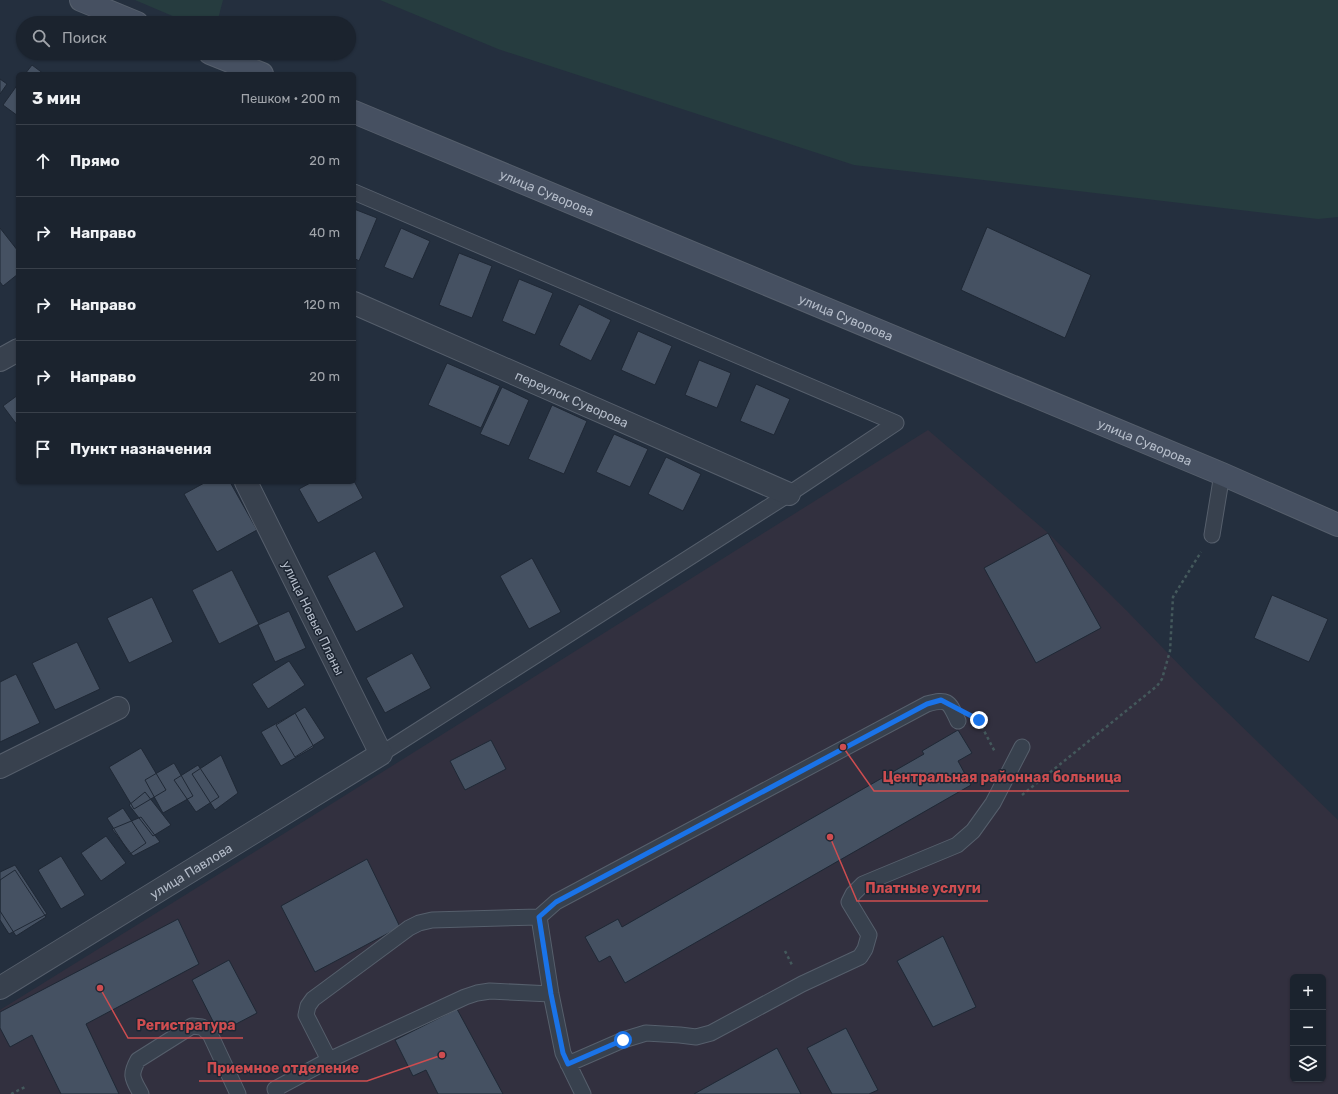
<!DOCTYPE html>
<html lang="ru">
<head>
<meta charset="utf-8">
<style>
  :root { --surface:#1b232e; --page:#242b36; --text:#f1f3f6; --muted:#a0a4aa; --line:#39404a }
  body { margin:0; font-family:Rubik,sans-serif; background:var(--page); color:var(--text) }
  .controls { position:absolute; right:12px; bottom:12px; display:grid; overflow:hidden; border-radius:6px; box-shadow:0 1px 3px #0004 }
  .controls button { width:36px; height:36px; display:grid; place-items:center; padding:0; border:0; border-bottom:1px solid var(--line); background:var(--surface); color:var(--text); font:20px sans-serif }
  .stop { position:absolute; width:12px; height:12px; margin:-9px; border:3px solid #1a73e8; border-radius:50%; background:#fff }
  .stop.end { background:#1a73e8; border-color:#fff; box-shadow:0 1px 4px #0008 }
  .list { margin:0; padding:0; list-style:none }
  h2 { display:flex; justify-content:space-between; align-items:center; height:52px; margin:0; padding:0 16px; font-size:17px }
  h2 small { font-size:13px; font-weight:400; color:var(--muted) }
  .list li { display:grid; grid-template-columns:26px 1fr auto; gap:12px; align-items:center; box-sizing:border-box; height:72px; padding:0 16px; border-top:1px solid var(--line) }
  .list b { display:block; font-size:15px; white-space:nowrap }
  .list em { font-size:13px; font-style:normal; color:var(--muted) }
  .icon { flex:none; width:22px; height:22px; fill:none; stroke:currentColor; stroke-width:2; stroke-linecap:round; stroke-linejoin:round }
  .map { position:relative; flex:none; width:1338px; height:1094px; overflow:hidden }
  .search { position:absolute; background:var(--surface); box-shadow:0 1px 3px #0004; left:16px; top:16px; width:340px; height:44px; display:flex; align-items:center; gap:10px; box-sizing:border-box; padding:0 14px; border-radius:22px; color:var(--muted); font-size:15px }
  .panel { position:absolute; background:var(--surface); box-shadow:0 1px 3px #0004; left:16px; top:72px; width:340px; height:412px; border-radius:6px }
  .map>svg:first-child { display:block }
  .medical { fill:#32303f; fill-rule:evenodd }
  .green { fill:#263c3f }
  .building { fill:#455162; stroke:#1f2835 }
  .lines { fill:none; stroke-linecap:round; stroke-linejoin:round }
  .service-casing { stroke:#565f6c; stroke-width:17 }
  .minor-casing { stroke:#565f6c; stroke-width:24 }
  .secondary-casing { stroke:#565f6c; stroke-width:24 }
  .path { stroke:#44595c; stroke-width:2.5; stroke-dasharray:3 3; stroke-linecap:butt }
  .service { stroke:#38414e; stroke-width:15 }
  .minor { stroke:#38414e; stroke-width:22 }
  .secondary { stroke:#465061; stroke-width:22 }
  .route { stroke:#1a73e8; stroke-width:5 }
  .labels { text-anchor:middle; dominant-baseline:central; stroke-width:3; stroke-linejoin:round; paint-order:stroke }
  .street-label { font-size:13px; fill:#b4bcc9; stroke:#1d2633 }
  .leader { fill:none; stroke:#ce4d50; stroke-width:1.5 }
  .callout-dot { fill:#ce4d50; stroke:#1d2633; stroke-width:1.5 }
  .callout-label { font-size:14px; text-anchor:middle; font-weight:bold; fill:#ce4d50; stroke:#1d2633; stroke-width:3; stroke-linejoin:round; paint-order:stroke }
</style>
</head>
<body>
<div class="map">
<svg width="1338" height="1094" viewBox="0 0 1338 1094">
  <rect width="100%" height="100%" fill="#242f3e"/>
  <!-- medical -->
  <path class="medical" d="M928 430 1048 533 1126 610 1194 680 1338 820V1094H0V1010L317 813ZM1293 977H1323V1079H1293Z"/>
  <!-- green -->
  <path class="green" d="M135 0H223L217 23H189Z
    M380 0H1338V217L1318 219 854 165 498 49Z"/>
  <!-- building -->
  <path class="building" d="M32 65 44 74H25Z
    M0 79 7 84 0 94Z
    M18 84V116L3 105Z
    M354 209 377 218 359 261 354 258Z
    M987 227 1091 275 1065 338 961 290Z
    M0 228 18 251V274L3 286 0 282Z
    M401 228 430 241 413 279 384 267Z
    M459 253 492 266 472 318 439 305Z
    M519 279 553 293 535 335 502 321Z
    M579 304 611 320 591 361 559 345Z
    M638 331 672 346 655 385 621 370Z
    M699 360 731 373 717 408 685 395Z
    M447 363 500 386 481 428 428 405Z
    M756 384 790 399 774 435 740 421Z
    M502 387 529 400 509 446 480 434Z
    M18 395V426L3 406Z
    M552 405 587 421 564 474 528 459Z
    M614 434 648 449 630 487 596 472Z
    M666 457 701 474 683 511 648 494Z
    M354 481 363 498 318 523 299 489 312 482H354Z
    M206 482H230L257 530 217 552 184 494Z
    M1048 533 1101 628 1036 663 984 568Z
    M375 551 404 607 356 632 327 576Z
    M532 558 561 612 529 629 500 576Z
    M232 570 259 624 219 644 192 590Z
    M1272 595 1328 619 1309 662 1254 638Z
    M152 597 173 642 129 663 107 618Z
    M289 611 306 648 275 662 258 625Z
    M77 642 100 689 55 710 32 663Z
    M412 653 431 688 385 713 366 678Z
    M289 661 305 685 268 709 252 684Z
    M16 674 40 723 0 742V682Z
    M305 707 325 738 295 757 276 725Z
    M295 713 314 747 281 766 261 732Z
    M958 730 972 753 958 761 971 785 625 983 610 956 599 962 585 937 618 919 622 927 924 754 922 751Z
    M491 740 506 769 465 790 450 761Z
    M141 748 166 790 134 809 109 767Z
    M221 755 238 793 215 810 192 774Z
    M174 763 193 796 163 813 145 780Z
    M198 765 219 797 196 812 174 780Z
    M145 792 171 825 153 836 129 805Z
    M123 808 146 843 130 854 107 818Z
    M141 817 160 842 133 856 112 829Z
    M106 836 126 863 101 881 81 853Z
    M61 856 85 895 61 909 38 870Z
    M367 859 400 927 315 972 281 906Z
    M15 865 47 914 9 934 0 920V872Z
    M15 870 46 917 16 936 0 911V880Z
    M178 919 199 964 86 1024 119 1094H61L32 1035 10 1047 0 1028V1012Z
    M943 936 976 1007 933 1027 897 961Z
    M229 960 257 1013 219 1033 192 980Z
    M457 1009 503 1094H438L426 1070 413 1076 395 1040Z
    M846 1028 878 1090 869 1094H832L807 1048Z
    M777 1048 801 1094H694Z"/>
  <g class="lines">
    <defs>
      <path id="service" d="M354 192 896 423
        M1212 535 1222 474
        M381 754 789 494 896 423
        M329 1060 306 1015 308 1006 313 999 409 928 419 923 432 920 539 917
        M568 1064 623 1040 646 1033 680 1035 696 1037 711 1033 802 984 860 957 865 949 869 935 849 902 853 894 863 884 957 845 973 831 993 803 1022 747
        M141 1094C133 1079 129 1076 138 1060L192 1026 202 1027 210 1034 238 1094
        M277 1094 275 1089 329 1060 465 997 477 993 490 991 551 994
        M583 1094 563 1053 551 994 539 917 556 902 927 704C949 698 949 702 958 721"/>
      <g id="minor">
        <path id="s1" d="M354 303 789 494"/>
        <path d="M0 360 18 350"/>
        <path d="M0 767 118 708"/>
        <path id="s2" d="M0 988 381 754 246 482"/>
      </g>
      <g id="secondary">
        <path d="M81 0 137 23"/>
        <path d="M210 53 262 74"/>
        <path id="s3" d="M354 112 1222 474 1338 525"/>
      </g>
    </defs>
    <!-- service casing -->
    <use href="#service" class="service-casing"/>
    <!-- minor casing -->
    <use href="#minor" class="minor-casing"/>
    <!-- secondary casing -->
    <use href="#secondary" class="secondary-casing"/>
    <!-- path -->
    <path class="path" d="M979 721 995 752
      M1022 795 1157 686 1162 679 1170 651 1173 597 1201 552
      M785 951 793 967
      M11 1094 27 1086"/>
    <!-- service -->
    <use href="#service" class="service"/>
    <!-- minor -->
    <use href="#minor" class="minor"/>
    <!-- secondary -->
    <use href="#secondary" class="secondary"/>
  </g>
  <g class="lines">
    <!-- route -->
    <path class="route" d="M623 1040 568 1064 563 1053 551 994 539 917 556 902 927 704 941 700 979 720"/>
  </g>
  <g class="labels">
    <!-- street labels -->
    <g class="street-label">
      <text stroke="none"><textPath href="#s3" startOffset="209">улица Суворова</textPath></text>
      <text stroke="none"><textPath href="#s3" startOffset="533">улица Суворова</textPath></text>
      <text stroke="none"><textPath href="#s1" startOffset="238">переулок Суворова</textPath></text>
      <text stroke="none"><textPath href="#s3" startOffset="857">улица Суворова</textPath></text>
      <text transform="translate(313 618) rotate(64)">улица Новые Планы</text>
      <text stroke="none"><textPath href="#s2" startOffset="224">улица Павлова</textPath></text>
    </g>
  </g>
  <!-- callouts -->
  <path class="leader" d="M843 747L874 791H1129M830 837L857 901H988M100 988L128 1038H243M442 1055L367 1081H199"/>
  <g class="callout-dot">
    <circle cx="843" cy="747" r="4"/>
    <circle cx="830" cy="837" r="4"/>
    <circle cx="100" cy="988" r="4"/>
    <circle cx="442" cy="1055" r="4"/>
  </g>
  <g class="callout-label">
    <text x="1002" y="782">Центральная районная больница</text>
    <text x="923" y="893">Платные услуги</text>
    <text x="186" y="1030">Регистратура</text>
    <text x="283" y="1073">Приемное отделение</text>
  </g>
</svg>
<div class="controls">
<button>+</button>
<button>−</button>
<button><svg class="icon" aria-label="layers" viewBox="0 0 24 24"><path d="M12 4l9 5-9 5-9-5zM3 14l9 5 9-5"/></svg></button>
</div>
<div class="stop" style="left:623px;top:1040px"></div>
<div class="stop end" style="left:979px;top:720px"></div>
<div class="search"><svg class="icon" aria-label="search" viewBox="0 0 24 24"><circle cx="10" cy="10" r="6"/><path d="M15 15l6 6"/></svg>Поиск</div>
<section class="panel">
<h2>3 мин<small>Пешком · 200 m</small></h2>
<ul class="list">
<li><svg class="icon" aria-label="ahead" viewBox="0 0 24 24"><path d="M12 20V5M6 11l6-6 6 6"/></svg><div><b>Прямо</b></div><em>20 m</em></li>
<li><svg class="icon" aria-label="right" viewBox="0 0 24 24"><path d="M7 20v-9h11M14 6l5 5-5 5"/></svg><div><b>Направо</b></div><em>40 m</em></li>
<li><svg class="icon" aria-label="right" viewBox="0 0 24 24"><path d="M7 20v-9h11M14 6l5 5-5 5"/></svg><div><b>Направо</b></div><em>120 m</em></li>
<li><svg class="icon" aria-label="right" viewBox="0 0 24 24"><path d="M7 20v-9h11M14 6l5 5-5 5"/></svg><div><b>Направо</b></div><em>20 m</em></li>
<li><svg class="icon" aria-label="arrive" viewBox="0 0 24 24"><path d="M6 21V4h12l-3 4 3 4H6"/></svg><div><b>Пункт назначения</b></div></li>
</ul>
</section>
</div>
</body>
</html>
